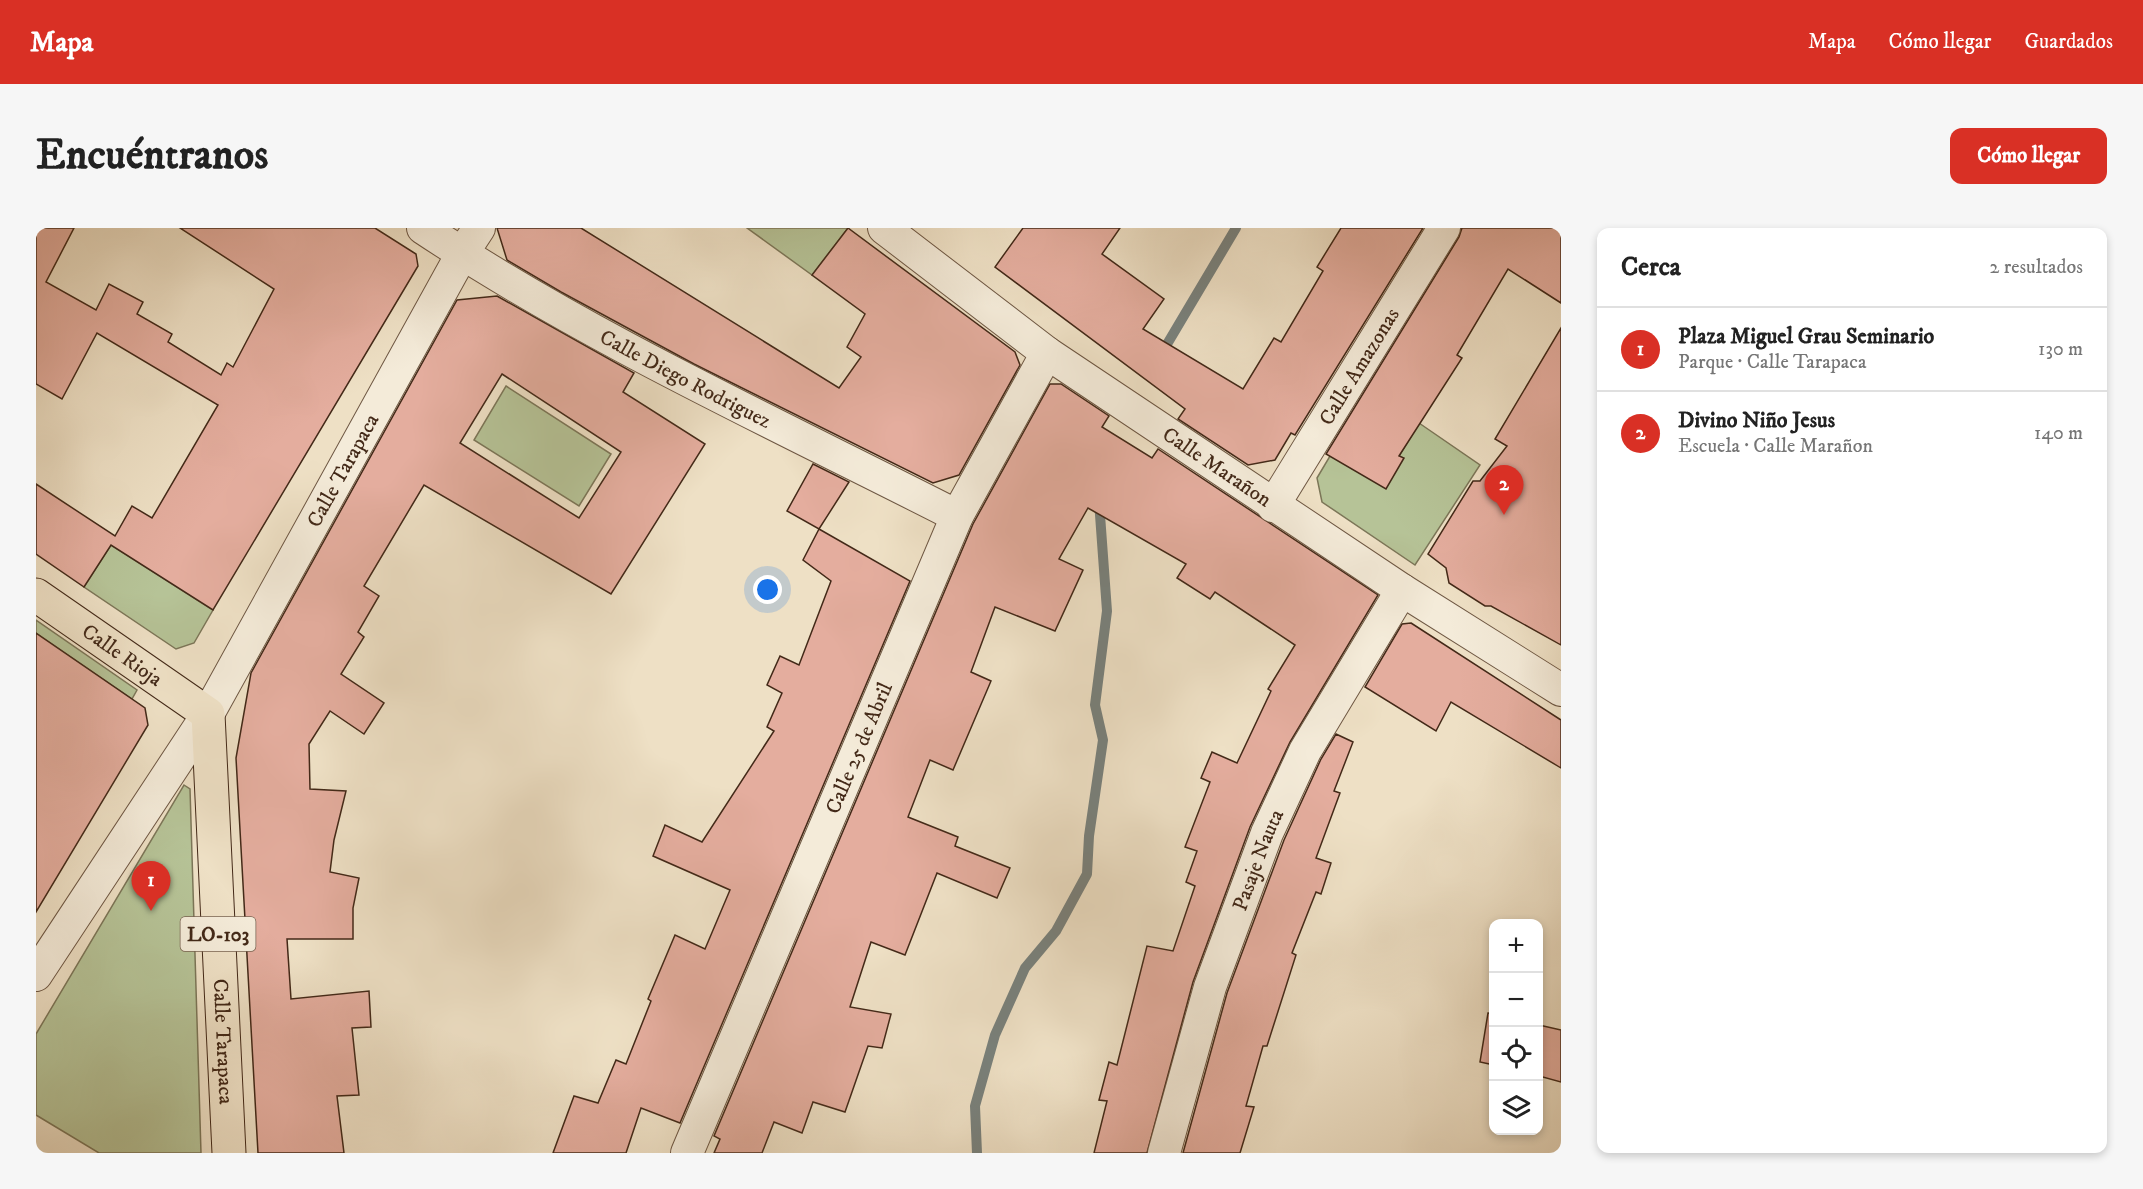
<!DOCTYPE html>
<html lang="es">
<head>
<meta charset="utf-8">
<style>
  :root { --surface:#fff; --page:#f6f6f6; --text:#222; --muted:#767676; --line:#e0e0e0; --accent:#d93025 }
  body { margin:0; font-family:"IM FELL DW Pica",serif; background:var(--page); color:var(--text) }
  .controls { position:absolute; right:18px; bottom:18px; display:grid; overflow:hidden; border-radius:12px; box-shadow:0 3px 9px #0003 }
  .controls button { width:54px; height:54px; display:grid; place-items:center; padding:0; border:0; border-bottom:2px solid var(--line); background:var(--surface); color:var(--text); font:30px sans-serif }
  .you { position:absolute; left:732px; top:362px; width:21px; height:21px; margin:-15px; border:4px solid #fff; border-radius:50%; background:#1a73e8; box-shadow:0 0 0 9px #1a73e833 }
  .badge { display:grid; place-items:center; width:39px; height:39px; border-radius:50%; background:var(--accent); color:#fff; font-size:20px; font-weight:700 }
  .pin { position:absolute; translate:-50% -50px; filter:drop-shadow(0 2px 3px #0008) }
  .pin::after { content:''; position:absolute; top:32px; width:21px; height:18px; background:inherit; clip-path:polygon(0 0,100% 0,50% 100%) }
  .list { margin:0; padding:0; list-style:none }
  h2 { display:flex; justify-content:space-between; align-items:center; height:78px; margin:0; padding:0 24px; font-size:26px }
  h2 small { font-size:20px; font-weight:400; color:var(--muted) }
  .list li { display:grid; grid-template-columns:39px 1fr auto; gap:18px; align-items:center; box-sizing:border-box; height:84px; padding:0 24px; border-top:2px solid var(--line) }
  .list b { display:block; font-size:22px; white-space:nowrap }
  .list p { margin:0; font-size:20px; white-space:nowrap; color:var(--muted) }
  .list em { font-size:20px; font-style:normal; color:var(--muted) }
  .icon { flex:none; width:33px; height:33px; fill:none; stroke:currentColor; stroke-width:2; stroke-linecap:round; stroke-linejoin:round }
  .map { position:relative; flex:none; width:1525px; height:925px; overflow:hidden; border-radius:12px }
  header { display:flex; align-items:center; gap:36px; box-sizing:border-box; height:84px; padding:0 30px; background:var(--accent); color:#fff }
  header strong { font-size:28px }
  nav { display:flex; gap:33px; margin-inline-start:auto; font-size:21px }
  .intro { display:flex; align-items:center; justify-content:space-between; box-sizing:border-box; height:144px; padding:0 36px }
  h1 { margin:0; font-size:42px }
  .button { padding:15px 27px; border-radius:12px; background:var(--accent); color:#fff; font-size:21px; font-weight:700 }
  main { display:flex; gap:36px; padding:0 36px }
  aside { flex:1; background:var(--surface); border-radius:12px; box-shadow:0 3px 9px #0003 }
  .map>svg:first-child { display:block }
  .green { fill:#b6c397; stroke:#7c7658; stroke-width:1.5 }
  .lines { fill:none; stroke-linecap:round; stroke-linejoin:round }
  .stream { stroke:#79817c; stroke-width:10 }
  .building { fill:#e4ad9e; stroke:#432918; stroke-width:1.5; fill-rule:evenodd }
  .minor-casing { stroke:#6e5743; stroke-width:34 }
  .primary-casing { stroke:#432918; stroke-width:35 }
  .minor { stroke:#f4ebd9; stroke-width:32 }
  .primary { stroke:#eee0c5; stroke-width:33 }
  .labels { text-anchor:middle; stroke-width:4.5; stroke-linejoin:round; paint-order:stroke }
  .shield { fill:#f4ebd9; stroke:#786352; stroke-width:1.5 }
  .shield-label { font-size:20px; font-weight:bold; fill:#432918 }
  .street-label { font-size:21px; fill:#432918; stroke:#f4ebd9 }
</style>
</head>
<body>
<header>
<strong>Mapa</strong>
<nav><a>Mapa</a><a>Cómo llegar</a><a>Guardados</a></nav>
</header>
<div class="intro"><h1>Encuéntranos</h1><a class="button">Cómo llegar</a></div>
<main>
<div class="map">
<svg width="1525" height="925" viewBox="0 0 1525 925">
  <rect width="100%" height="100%" fill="#eee0c5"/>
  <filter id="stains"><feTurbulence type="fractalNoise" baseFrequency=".00333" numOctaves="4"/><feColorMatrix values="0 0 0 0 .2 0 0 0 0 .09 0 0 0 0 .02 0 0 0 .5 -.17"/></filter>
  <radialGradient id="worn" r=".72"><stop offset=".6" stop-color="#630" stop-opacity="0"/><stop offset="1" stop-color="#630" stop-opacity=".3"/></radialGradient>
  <g class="green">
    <polygon points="711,0 812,0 776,47"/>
    <polygon points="470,158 575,226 543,278 438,212"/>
    <polygon points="1383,195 1444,237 1379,337 1286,274 1281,250 1294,228 1367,230 1363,228"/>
    <polygon points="75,317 177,382 158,415 140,421 48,359"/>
    <polygon points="0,392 101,462 96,471 0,405"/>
    <polygon points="148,557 154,561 165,925 63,925 0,887 0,806"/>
  </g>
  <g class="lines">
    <g class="stream">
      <polyline points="1124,128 1200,0"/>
      <polyline points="941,925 939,878 959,807 989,740 1020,703 1051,646 1053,608 1067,512 1059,477 1071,383 1063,273"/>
    </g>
  </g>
  <g class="building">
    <polygon points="0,0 38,0 10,54 60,82 73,56 107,74 101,86 136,106 132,114 185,147 191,135 197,139 238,61 144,0 339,0 380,26 382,38 177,382 75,317 48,359 0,326 0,256 79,308 96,278 116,290 182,177 61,105 26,171 0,156"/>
    <polygon points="461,0 545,0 803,160 825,129 811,119 829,86 776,47 812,0 979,124 984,137 923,247 897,255 658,136 525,64 471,32"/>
    <polygon points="987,0 1084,0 1066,26 1128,71 1107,101 1207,161 1238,110 1245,114 1287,43 1281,39 1305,0 1387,0 1259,207 1255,205 1239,232 1212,237 1142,191 1149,181 959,39"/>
    <polygon points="1426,0 1525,0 1525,75 1472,41 1421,127 1426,130 1363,228 1368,230 1350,261 1290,226 1423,9"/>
    <path d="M461,68l137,77 -11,19 82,52 -94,150 -187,-109 -60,101 15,10 -21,36 6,5 -23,37 43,29 -20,31 -34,-23 -21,33 1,45 36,2 -12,49 -4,32 29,6 -6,30v31h-66l4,60 78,-8 2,36 -19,1 7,67 -22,1 7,57h-86l-22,-395 15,-85 206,-373zM466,146l119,78 -42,66 -119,-75z"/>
    <polygon points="1525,100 1525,417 1455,378 1449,378 1413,355 1410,340 1392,326 1437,253 1444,253 1471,218 1459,211"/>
    <polygon points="1014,156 1025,156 1073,188 1066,199 1116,230 1122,221 1342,367 1254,514 1214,599 1157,754 1111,925 1058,925 1071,873 1063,872 1073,834 1081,837 1111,718 1137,723 1159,658 1150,654 1161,623 1149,619 1174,554 1165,550 1176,524 1201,535 1235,463 1232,461 1259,417 1179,364 1174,371 1141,350 1150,336 1052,280 1023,331 1047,342 1019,403 959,379 935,444 955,453 917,542 894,532 872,589 922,609 919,618 974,640 961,670 901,645 869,727 835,714 814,779 855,786 846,820 832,818 809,884 777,874 766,905 738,894 726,925 678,925 684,911 678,908 937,296"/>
    <polygon points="777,236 813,254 783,301 751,283"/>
    <polygon points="783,301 874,353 644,895 605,880 590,925 517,925 538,868 562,875 580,832 590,836 615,773 612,771 639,707 669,721 694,662 617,628 629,597 666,614 738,503 731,499 746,465 731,457 744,428 763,437 795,353 767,332"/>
    <polygon points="1375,395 1525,492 1525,540 1415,474 1400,503 1329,459 1366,396"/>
    <polygon points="0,405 109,480 112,497 0,684"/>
    <polygon points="1300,506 1317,514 1298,563 1304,565 1280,630 1295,635 1285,666 1280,664 1256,725 1260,727 1231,818 1227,818 1210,878 1218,879 1204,925 1147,925 1191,765 1248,612 1285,531"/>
    <polygon points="1452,785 1458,786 1458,837 1444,834"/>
    <polygon points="1503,797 1525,802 1525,854 1503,848"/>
  </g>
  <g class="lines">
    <defs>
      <g id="minor">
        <path id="s1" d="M387,0c169,112 354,196 534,288"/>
        <path id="s2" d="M848,0l163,125 355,237 159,100"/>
        <path id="s3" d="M1237,278l171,-278"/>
        <path id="s4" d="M0,747l172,-261 254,-460 17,-26"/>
        <path id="s5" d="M651,925l270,-637 90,-163"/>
        <path id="s6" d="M1128,925l46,-166 57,-154 38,-82 97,-161"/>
      </g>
      <g id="primary">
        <path id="s7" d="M0,367l172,119 21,439"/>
      </g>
    </defs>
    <use href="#minor" class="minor-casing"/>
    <use href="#primary" class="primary-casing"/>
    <use href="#minor" class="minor"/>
    <use href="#primary" class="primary"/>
  </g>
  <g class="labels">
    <rect class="shield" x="144.5" y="689" width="75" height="34" rx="4.5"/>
    <g class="shield-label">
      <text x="182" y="713">LO-103</text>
    </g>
    <g class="street-label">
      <text dy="7" stroke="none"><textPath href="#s3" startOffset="164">Calle Amazonas</textPath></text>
      <text dy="7" stroke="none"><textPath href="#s1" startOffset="303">Calle Diego Rodriguez</textPath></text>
      <text dy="7" stroke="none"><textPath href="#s2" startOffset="410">Calle Marañon</textPath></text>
      <text dy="7" stroke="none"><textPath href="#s4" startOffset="591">Calle Tarapaca</textPath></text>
      <text dy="7" stroke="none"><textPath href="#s7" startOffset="105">Calle Rioja</textPath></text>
      <text dy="7" stroke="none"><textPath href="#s5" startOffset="440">Calle 25 de Abril</textPath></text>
      <text dy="7" stroke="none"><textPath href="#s6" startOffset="308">Pasaje Nauta</textPath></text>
      <text dy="7" stroke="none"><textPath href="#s7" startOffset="537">Calle Tarapaca</textPath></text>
    </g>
  </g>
  <rect width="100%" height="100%" filter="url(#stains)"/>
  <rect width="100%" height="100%" fill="url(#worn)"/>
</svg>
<div class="controls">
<button>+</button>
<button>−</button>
<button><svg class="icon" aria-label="locate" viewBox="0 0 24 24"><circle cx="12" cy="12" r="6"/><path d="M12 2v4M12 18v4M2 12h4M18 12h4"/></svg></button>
<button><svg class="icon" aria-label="layers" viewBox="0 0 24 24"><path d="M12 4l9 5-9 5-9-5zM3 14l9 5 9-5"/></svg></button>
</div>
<div class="you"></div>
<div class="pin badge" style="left:115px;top:683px">1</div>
<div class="pin badge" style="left:1468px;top:287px">2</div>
</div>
<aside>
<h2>Cerca<small>2 resultados</small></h2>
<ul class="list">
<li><span class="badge">1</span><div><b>Plaza Miguel Grau Seminario</b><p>Parque · Calle Tarapaca</p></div><em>130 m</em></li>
<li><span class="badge">2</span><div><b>Divino Niño Jesus</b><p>Escuela · Calle Marañon</p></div><em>140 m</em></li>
</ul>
</aside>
</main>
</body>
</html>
